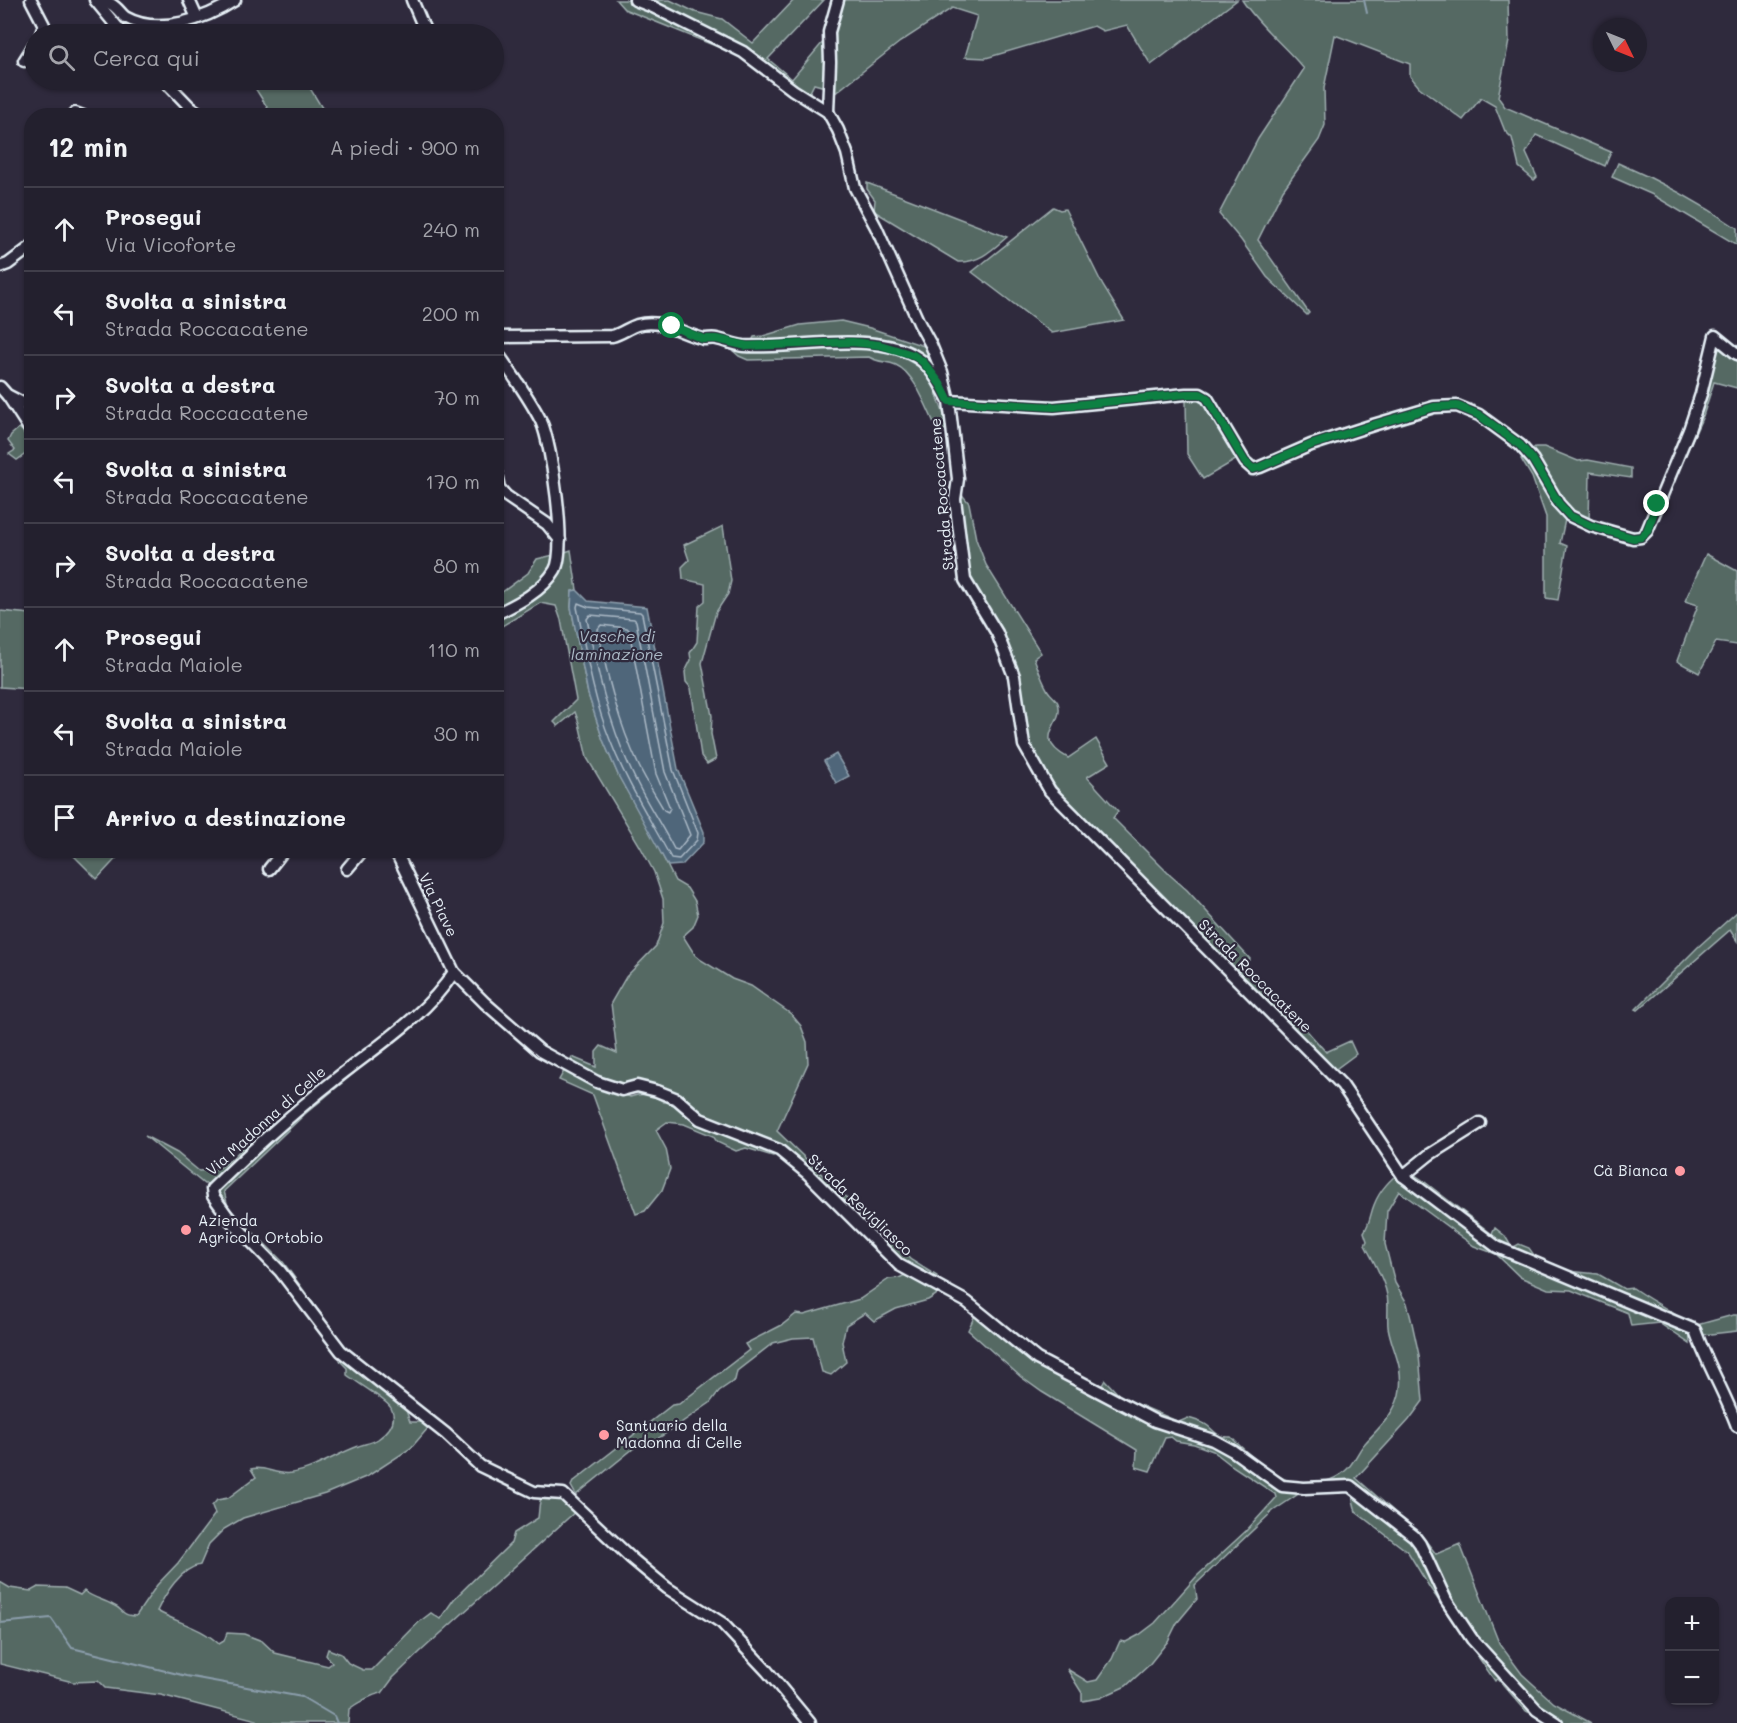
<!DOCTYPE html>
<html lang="it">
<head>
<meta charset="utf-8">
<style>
  :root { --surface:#23202e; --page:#2f2d3a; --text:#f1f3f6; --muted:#a3a3aa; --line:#403e4a }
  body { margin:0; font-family:Mali,sans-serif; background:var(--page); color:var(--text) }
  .controls { position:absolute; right:18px; bottom:18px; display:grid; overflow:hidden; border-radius:12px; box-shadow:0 2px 4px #0004 }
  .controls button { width:54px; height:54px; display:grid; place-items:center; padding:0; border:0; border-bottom:2px solid var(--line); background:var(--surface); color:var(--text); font:30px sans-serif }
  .compass { position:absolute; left:1593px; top:18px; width:54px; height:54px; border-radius:50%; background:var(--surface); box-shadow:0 2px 4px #0004; rotate:133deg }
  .stop { position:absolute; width:18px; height:18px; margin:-14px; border:4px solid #0b8043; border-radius:50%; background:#fff }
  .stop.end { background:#0b8043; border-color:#fff; box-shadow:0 2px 6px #0008 }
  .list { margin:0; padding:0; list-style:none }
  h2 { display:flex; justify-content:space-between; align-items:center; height:78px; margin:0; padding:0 24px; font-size:26px }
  h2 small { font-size:20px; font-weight:400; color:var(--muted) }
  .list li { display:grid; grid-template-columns:39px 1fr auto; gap:18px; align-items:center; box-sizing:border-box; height:84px; padding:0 24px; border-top:2px solid var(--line) }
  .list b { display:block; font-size:22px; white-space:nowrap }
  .list p { margin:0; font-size:20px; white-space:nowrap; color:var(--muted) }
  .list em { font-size:20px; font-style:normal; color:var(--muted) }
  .icon { flex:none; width:33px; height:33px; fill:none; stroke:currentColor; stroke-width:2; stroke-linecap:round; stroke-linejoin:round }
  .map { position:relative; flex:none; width:1737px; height:1723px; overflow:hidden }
  .search { position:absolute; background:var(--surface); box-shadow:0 2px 4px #0004; left:24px; top:24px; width:480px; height:66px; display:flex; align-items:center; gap:15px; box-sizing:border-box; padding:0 21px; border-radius:33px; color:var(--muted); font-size:22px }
  .panel { position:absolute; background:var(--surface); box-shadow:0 2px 4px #0004; left:24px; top:108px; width:480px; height:750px; border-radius:24px }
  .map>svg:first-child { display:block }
  .green { fill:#546964; stroke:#9eadae; stroke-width:1.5; fill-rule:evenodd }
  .water { fill:#4f667a; stroke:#8c9eac; stroke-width:1.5 }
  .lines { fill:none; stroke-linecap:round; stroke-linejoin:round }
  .shore { stroke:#abb9c6; stroke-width:1.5 }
  .stream { stroke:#8c9eac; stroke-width:2 }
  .minor-casing { stroke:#e8f1f8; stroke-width:15 }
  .minor { stroke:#2f2a3d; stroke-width:10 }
  .route { stroke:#0b8043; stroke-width:8 }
  .poi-dot { fill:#ff9aa2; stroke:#2f2a3d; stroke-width:2 }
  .labels { text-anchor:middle; stroke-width:4.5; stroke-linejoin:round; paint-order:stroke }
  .street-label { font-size:15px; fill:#e8f1f8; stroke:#2f2a3d }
  .poi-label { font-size:15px; fill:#e8f1f8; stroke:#2f2a3d; text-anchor:start }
  .water-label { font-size:16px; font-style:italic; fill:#abb9c6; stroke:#2f2a3d }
</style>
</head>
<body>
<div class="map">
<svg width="1737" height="1723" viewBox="0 0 1737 1723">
  <rect width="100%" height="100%" fill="#2f2a3d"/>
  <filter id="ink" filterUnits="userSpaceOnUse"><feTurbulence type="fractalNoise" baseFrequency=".0167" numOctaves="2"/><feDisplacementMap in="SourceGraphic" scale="12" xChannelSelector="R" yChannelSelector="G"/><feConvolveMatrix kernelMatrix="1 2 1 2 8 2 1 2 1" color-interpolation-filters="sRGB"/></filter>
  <g filter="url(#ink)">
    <g class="green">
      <polygon points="616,0 630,0 652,10 733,53 624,9"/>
      <polygon points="644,0 670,0 695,12 722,19 753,43 794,0 824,0 768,59 792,79 823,42 825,61 825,87 814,84 808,96"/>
      <polygon points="842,0 1237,0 1151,65 1127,25 1103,31 1094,26 986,58 965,57 977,16 952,8 900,42 834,94 832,34"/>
      <path d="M1242,0h266l1,41 -11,56 7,10 106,45 -6,14 -69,-31 -10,18 11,24 -3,3 -15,-13 -7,-29 -7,-7 -10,-25 -14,-8 -18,22 -44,-33 -9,-11v-12l-75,-29 -11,53 1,37 -6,15 -36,50 -25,50 51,73 -2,2 -40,-38 -26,-37 -22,-26 39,-75 46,-70c-20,-24 -45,-43 -62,-69z"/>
      <polygon points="250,80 305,80 322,108 336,113 369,115 272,115"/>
      <path d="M1618,163c42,18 81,39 119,65v17l-84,-50 -41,-18z"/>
      <path d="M867,183l140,54c-15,13 -28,26 -49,25l-84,-51 1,-11 -8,-11z"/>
      <polygon points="1053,207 1060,210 1065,209 1103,286 1124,320 1052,333 972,272"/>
      <polygon points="841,321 870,328 930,348 939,372 903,349 751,343 754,337 763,336 800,325"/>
      <polygon points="1716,341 1737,358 1737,388 1714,382 1703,416 1664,502"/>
      <path d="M838,347l38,1 22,7 22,12 12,14 17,48 -11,2c-10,-19 -22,-57 -42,-66 -10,-4 -17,-2 -27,-8l-121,3 -9,-4 -8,-7 16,1z"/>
      <polygon points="1201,399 1208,405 1239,458 1203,479 1187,454 1186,400"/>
      <polygon points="19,428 31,439 31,450 17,460 9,454 15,450 8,441 11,435"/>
      <polygon points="1535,447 1544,447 1578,461 1588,460 1631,468 1631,478 1590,472 1589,523 1566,515 1560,543 1567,546 1558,600 1546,598 1546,517 1532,477 1521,459"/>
      <path d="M959,491l10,12 7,36 10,26 55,88 -7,5c4,10 7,21 13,31 2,5 9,9 11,14 8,21 -29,33 10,55l28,-19 14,24 -23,14 31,34 -5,7 58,58 16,14 63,69 -8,8 51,48 33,37 24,-11 6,13 -23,17 -266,-269 -33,-45 -7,-18 -12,-71 -13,-38 -35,-50z"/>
      <polygon points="723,526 731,581 728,594 716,612 702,663 712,716 711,734 716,759 707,764 701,756 691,688 686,682 685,672 691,660 690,653 697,642 699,606 705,601 705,584 683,579 682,567 689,560 684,545"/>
      <path d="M571,550l6,40 -5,1 -1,16 17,87 15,46 16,37 27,46 29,58 12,7 8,13 3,14 -5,12 -10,9 12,19 6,5 31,19 19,7 40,28 10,12 6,16 1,21 -31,68 134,129 26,16 -1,4 -35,-16 -126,-118 -2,10 -27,-8 -10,3 -19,-9 -4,-6 -29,-12 -17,-2 -11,8 10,19 4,20 -8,21 -17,21 -9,3 -43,-119 -34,-15 13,-23 24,10v-15l5,-6 16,7 -6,-50 15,-26 30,-31 8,-23 -1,-24 -9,-27 -14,-26 -53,-88 -8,-35 -4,-11 -17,14 -4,-4 22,-22 -15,-80 -5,-14 -16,-3 -43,26v-12l45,-30 20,-34zM634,1082l18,2 21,11 -9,7c-13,-8 -20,-10 -34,-5l-20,-8z"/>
      <path d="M558,554c-2,5 -4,13 -7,18 -12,17 -36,28 -54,38v-14l31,-23 9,-14z"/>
      <polygon points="1706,554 1737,571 1737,645 1716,642 1699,673 1677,661 1698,605 1685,601"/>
      <polygon points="0,611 31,614 31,689 0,687"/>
      <polygon points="69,851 123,851 97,879"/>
      <polygon points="1737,912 1737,941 1730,930 1638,1010 1636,1009 1698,947"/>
      <polygon points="350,1069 354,1073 305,1114 224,1191 228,1207 283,1262 340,1340 221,1204 218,1191 220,1184"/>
      <path d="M270,1131l-55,52 -11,1 -59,-48 32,17 22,18c5,-1 11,0 15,-2 24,-6 30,-35 56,-38z"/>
      <path d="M1404,1168l17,11 71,55 3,-6 10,8 7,12 7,-4 10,4 10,14 19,8 40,4 26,15 9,-1c18,13 38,22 56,36l1,20 -31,-21 -28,3 -3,-13 -57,-23 -23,-1 -28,-12 -24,-23 -22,-8 -75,-55 -12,20 -2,33 10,39 12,20 5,20 7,32 4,46 -14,19 -53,58 66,58 14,18 24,-10 39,99 23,31 32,29 37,20h-42l-23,-12 -28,-32 -3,2 -65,-93 -22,-36 -52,-40 -3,-12 4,-5 -8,-6 -46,2 -30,20 -78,74 2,14 -20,24 -9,18 -20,25 -22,20 -26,12 -18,3v-8l-15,-24 21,13 9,-2 15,-21 8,-18 6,1 13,-7 16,-12 42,-47 49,-45 30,-33 -1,-4 -44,-29 -18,-14 -19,-7 -18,-3 -5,-4 -6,1 -15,33 -14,-4 1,-17 -95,-58 -21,-15 -53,-47 8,-17 121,81 8,-14 16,17 58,25 9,-4c6,2 15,4 20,8 8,7 11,12 23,11 14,15 47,43 67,47 15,2 36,-3 47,-13 9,-7 13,-21 21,-29 14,-15 32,-32 34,-53 3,-25 -8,-39 -12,-62 -1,-10 1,-21 -1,-32 -3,-17 -14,-34 -22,-50l2,-4 -3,-9c6,-9 6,-17 10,-27 6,-16 17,-26 30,-37z"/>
      <polygon points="907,1274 938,1289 936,1295 928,1300 896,1309 874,1321 865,1313 846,1325 842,1342 846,1362 831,1375 822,1372 813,1337 793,1338 773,1343 737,1371 735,1380 719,1391 710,1403 650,1444 639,1444 576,1495 571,1486 573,1482 672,1405 679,1404 749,1350 745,1344 782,1325 796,1314 804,1315 860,1299 889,1279 899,1278"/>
      <polygon points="1733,1315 1737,1315 1737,1331 1702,1335 1697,1325"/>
      <path d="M343,1356l56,45 7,9 4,12h12l6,6 -17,20 -43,28 -43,18 -82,24 -19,11 -15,15 -9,21c-19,3 -35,29 -43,46 21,12 44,16 62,33l5,-3 3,-8 17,1 18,7 13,12 53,13 4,-3 -6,-8 2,-6 13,5 7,9 15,7h9l47,-48 12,-9 9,6 14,-20 57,-56 3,-10 24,-15c3,-23 -2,-22 24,-22l15,14 -157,142 -27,26 -11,15c-9,1 -25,10 -33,16l-1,14h-90l-1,-3 -96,-25 -56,-7 -7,-7 -25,1 -73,-18v-82l10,6 21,3 7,-4 27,1 15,7 4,-4c11,8 19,8 29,14 12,5 6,10 23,11l21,-31 21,-22 37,-49 -3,-8 5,-6 11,-2 28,-21 -5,-8c13,-4 26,7 41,4 23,-4 43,-18 64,-26 7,-3 16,-4 22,-8 10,-7 20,-18 13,-31 -4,-8 -35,-26 -44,-33v-7l-7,-7z"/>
    </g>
    <g class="water">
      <polygon points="577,590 588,601 647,607 678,769 704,832 704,842 682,865 668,866 619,777 603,740 588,694 571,607 572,591"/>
      <polygon points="836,754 849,776 836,783 824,761"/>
    </g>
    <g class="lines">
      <g class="shore">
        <path d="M578,603l10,4 52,5 2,2 31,156 25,63 -1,7 -18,19 -8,-1c-21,-39 -45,-76 -61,-118 -17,-42 -24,-88 -33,-133z"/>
        <path d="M590,615l44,4 2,2 29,151 25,63 -12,15 -4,-1c-14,-27 -32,-53 -44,-81 -22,-48 -33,-98 -43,-149z"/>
        <path d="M601,625l26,3 2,2 27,144 14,34 -2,4 -4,-2c-8,-14 -18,-29 -25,-44 -21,-44 -32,-90 -41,-137z"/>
      </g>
      <g class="stream">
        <polyline points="1364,0 1367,13"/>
        <polyline points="0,1623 51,1618 72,1648 186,1676 302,1697 334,1716 337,1723"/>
      </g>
      <defs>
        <g id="minor">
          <polyline points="31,0 44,25 41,34"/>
          <polyline points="95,0 123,34"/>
          <path d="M103,0c4,2 9,4 12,7 4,3 6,7 10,10 33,19 81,2 110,-17"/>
          <polyline points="189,0 197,18"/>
          <polyline points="412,0 426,33"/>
          <path d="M635,0l18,7 90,45 50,38 35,22 10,18 9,23 8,35 21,39 43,96 12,22 11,27 7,29 9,78 -3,20 10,81 32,53 17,43 10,69 26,46 292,294 61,91 94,71 198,83c12,34 30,63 42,96"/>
          <polyline points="24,61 34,45"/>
          <polyline points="164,80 190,107 203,116"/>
          <polyline points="828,112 830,62 829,32 838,0"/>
          <polyline points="75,113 83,116"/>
          <polyline points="0,267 8,264 32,246"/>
          <path d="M496,337l116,-1c9,-2 16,-8 25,-11 26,-7 44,9 67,14 4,0 9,-1 13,0 9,2 18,6 27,7 47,4 149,-20 183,20 9,10 16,23 22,35l105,6 132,-13h14l7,4 38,64 8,7 7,-2 51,-22 62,-20 61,-18 23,-1 22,9 41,30 13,15 26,44 11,12 21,10 42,12 8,-1 6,-6 42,-101 12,-36 14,-58 22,18"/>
          <path d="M496,351c16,23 33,46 45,70 11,24 26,128 14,149 -12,21 -38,34 -59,44"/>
          <polyline points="0,387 7,395 32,408"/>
          <polyline points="8,396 32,433"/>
          <polyline points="496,473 499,488 506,496 547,524 560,540"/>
          <polyline points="395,850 454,972 485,1003 540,1051 597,1082 622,1090 637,1086 657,1091 677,1099 700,1119 779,1150 808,1174 899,1265 967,1302 1037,1359 1155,1421 1213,1440 1233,1451 1282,1486 1304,1488 1350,1486 1414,1536 1420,1544 1446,1600 1472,1639 1537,1710 1557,1723"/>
          <polyline points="269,869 284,850"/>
          <polyline points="347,869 363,850"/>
          <path d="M454,972c-29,45 -80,76 -122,110 -42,33 -81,69 -120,107l1,7 18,25 49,50 61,80 105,83 34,32 54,26 29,2 68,64 36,30 55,35 45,48 43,52"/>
          <polyline points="1403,1176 1429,1155 1480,1123"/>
        </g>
      </defs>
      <use href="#minor" class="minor-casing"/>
      <use href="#minor" class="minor"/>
    </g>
  </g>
  <g class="lines" filter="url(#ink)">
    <polyline class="route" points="672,326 703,339 717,339 747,346 852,342 880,345 913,355 923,362 941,385 949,401 1054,407 1186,394 1200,394 1207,398 1245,462 1253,469 1260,467 1311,445 1373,425 1434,407 1457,406 1479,415 1520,445 1533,460 1559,504 1570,516 1591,526 1633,538 1641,537 1647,531 1657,504"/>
  </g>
  <g class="poi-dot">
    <circle cx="1680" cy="1171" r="6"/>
    <circle cx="186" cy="1230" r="6"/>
    <circle cx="604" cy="1435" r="6"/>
  </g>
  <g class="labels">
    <g class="street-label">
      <text transform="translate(942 494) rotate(-95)" y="5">Strada Roccacatene</text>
      <text transform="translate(438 905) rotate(64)" y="5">Via Piave</text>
      <text transform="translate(1255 976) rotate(45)" y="5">Strada Roccacatene</text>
      <text transform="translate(266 1121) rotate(-42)" y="5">Via Madonna di Celle</text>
      <text transform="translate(860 1205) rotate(44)" y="5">Strada Revigliasco</text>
    </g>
    <g class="poi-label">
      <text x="1668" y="1176" text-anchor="end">Cà Bianca</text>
      <text x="198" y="1226">Azienda<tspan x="198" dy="17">Agricola Ortobio</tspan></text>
      <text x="616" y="1431">Santuario della<tspan x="616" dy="17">Madonna di Celle</tspan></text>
    </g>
    <g class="water-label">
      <text x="617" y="642">Vasche di<tspan x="617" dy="18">laminazione</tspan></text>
    </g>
  </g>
</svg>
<div class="controls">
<button>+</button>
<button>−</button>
</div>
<svg class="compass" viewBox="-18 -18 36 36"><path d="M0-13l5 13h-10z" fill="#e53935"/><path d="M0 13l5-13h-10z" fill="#a3a3aa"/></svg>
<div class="stop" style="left:672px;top:326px"></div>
<div class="stop end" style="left:1657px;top:504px"></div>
<div class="search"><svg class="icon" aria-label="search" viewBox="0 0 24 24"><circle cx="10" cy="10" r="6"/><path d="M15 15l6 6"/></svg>Cerca qui</div>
<section class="panel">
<h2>12 min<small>A piedi · 900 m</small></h2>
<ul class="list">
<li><svg class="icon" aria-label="ahead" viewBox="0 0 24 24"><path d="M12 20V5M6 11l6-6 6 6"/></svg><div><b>Prosegui</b><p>Via Vicoforte</p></div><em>240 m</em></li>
<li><svg class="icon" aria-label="left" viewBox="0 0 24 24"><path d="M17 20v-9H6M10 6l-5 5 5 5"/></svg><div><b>Svolta a sinistra</b><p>Strada Roccacatene</p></div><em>200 m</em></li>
<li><svg class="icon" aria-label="right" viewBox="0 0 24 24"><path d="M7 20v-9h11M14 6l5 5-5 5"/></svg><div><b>Svolta a destra</b><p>Strada Roccacatene</p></div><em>70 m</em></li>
<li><svg class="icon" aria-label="left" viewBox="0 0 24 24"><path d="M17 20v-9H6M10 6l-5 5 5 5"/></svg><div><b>Svolta a sinistra</b><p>Strada Roccacatene</p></div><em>170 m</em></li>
<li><svg class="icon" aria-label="right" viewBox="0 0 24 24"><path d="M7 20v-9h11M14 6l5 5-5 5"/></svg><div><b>Svolta a destra</b><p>Strada Roccacatene</p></div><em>80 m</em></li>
<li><svg class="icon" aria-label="ahead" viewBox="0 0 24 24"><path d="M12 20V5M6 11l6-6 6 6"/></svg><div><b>Prosegui</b><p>Strada Maiole</p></div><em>110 m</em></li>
<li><svg class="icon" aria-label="left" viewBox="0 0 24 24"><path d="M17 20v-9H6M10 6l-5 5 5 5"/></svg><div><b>Svolta a sinistra</b><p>Strada Maiole</p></div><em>30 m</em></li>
<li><svg class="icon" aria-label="arrive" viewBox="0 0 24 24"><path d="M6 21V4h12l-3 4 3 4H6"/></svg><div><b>Arrivo a destinazione</b></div></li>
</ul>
</section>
</div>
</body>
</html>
